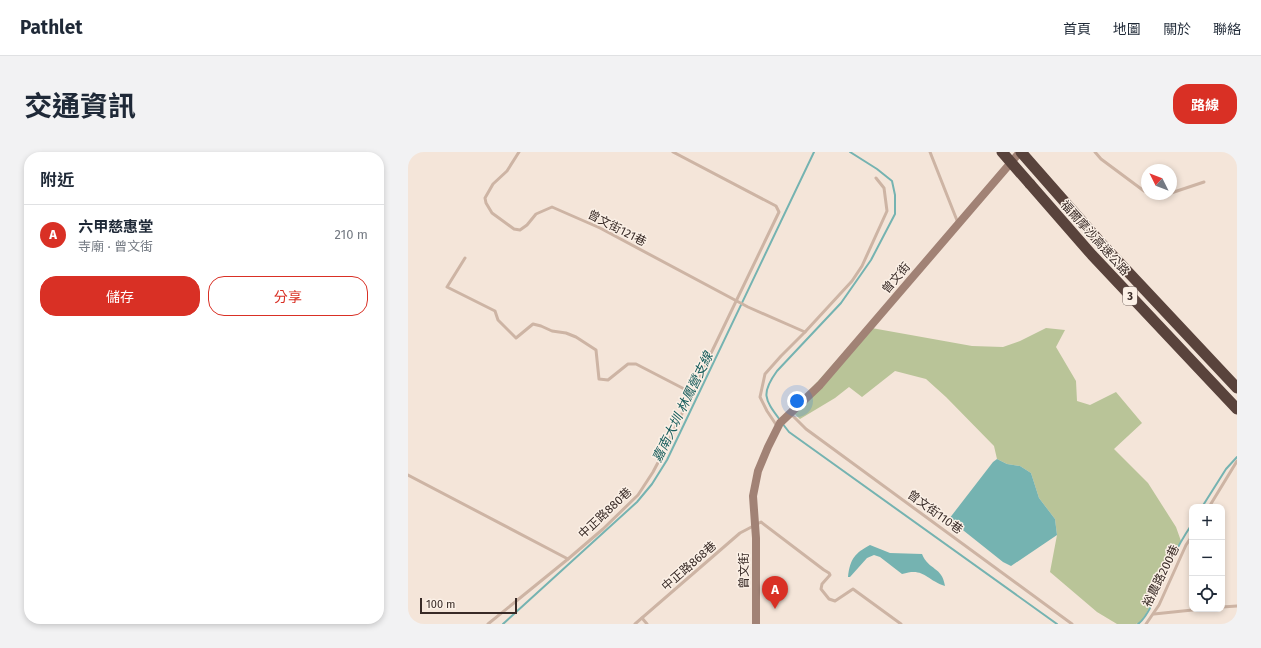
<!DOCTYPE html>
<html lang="zh-TW">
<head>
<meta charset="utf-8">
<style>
  :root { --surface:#fff; --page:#f2f2f3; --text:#1f2937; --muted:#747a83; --line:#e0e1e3; --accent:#d93025 }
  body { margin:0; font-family:"Fira Sans","Noto Sans TC",sans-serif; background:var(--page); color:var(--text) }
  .controls { position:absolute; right:12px; bottom:12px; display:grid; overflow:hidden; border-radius:8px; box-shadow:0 2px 6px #0003 }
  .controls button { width:36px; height:36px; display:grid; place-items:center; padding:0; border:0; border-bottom:1px solid var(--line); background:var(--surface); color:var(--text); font:20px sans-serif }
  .compass { position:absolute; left:733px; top:12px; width:36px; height:36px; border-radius:50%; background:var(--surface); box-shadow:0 2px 6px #0003; rotate:312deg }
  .scale { position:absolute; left:12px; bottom:10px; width:97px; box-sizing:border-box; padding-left:4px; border:2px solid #382a26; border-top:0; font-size:11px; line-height:14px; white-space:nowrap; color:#382a26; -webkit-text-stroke:3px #fbf0e6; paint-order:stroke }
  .you { position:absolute; left:389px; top:249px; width:14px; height:14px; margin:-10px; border:3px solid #fff; border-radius:50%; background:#1a73e8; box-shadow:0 0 0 6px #1a73e833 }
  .badge { display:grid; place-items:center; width:26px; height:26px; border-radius:50%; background:var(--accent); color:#fff; font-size:13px; font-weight:700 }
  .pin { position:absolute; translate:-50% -33px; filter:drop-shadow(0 1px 2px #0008) }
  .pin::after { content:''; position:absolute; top:21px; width:14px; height:12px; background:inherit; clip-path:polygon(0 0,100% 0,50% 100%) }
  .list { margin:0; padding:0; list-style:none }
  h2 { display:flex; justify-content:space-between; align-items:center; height:52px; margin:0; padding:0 16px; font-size:17px }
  h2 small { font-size:13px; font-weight:400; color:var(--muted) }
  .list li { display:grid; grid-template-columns:26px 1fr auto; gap:12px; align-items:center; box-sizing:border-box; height:60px; padding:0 16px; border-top:1px solid var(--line) }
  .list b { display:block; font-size:15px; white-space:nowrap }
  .list p { margin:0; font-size:13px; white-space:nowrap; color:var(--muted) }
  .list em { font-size:13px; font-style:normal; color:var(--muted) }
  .actions { display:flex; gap:8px; padding:12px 16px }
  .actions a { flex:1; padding:9px 0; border:1px solid var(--accent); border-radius:16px; text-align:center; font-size:14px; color:var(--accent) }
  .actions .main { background:var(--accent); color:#fff }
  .icon { flex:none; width:22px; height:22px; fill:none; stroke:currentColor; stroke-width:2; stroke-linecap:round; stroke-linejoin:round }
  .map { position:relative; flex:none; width:829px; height:472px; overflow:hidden; border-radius:16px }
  header { display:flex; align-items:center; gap:24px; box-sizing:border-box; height:56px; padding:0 20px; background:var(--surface); border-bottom:1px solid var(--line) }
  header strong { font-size:19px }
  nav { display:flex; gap:22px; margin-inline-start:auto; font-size:14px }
  .intro { display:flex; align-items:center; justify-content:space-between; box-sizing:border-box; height:96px; padding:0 24px }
  h1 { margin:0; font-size:28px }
  .button { padding:10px 18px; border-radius:16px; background:var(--accent); color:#fff; font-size:14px; font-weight:700 }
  main { display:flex; gap:24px; padding:0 24px }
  aside { flex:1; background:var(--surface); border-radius:16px; box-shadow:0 2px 6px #0003 }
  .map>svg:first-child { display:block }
  .green { fill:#b9c498 }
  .water { fill:#75b3b1 }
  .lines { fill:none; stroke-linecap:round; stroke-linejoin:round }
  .stream { stroke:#75b3b1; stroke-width:2 }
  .service { stroke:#cdb4a4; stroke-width:3 }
  .secondary { stroke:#a18275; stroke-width:8 }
  .motorway { stroke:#59433c; stroke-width:11 }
  .motorway-bridge { stroke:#59433c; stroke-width:11 }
  .labels { text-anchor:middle; stroke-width:3; stroke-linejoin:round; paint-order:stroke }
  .shield { fill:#fbf0e6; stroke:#726560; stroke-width:1 }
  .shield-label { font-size:11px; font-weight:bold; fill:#382a26 }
  .street-label { font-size:12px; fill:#382a26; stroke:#fbf0e6 }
  .water-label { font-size:13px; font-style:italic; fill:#185d5c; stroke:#fbf0e6 }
</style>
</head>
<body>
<header>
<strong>Pathlet</strong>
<nav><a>首頁</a><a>地圖</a><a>關於</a><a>聯絡</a></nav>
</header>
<div class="intro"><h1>交通資訊</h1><a class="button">路線</a></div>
<main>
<aside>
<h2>附近<small></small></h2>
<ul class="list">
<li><span class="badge">A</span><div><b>六甲慈惠堂</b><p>寺廟 · 曾文街</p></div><em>210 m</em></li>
</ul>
<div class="actions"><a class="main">儲存</a><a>分享</a></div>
</aside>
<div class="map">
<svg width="829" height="472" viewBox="0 0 829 472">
  <rect width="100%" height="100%" fill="#f4e5d9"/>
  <polygon class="green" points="458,175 564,194 595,195 612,189 638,176 657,178 648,195 668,229 669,249 682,253 708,240 734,271 706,297 740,331 768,375 773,389 740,458 733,470 728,472 709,472 689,460 642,420 649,383 647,367 631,346 623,321 612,314 599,312 589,307 586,294 538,245 518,227 487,219 454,245 441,235 427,246 392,267 382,258 410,229"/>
  <g class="water">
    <polygon points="589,307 599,312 612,314 623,321 631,346 647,367 649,383 603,414 595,410 541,367 585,310"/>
    <path d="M462,393l20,8 32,1c7,17 20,12 23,32 -20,-7 -21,-19 -43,-12l-22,-17 -6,-2 -7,3 -17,19h-2c2,-18 7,-24 22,-32z"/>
  </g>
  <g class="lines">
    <g class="stream">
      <path d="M372,268c-16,-21 -19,-27 -3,-49l64,-68 30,-43 24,-46v-19l-3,-14 -15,-12 -27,-17"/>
      <polyline points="374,271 381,280 649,472"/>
      <polyline points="794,355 818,317 829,305"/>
      <polyline points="95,472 229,350 244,332 259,308 406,0"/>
      <path d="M730,472c13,-9 25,-47 33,-63 6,-13 13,-25 21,-37"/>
    </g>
    <g class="service">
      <polyline points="111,0 99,19 85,32 77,46 78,51 84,61 106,77 112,78 119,73 128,62 144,55 192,76 340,155 397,180"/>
      <polyline points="522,0 550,71"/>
      <polyline points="687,0 693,7 736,39 739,40"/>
      <polyline points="763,41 796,30"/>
      <polyline points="755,42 760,42"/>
      <polyline points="57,106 39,135 87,159 90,168 108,186 125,172 133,174 144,179 158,181 168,185 188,198 191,227 200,228 220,212 228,212 284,241"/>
      <polyline points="383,262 398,277 664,472"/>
      <polyline points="369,274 359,259 352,245 357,222 373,204 397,180 444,129 454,114 479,59 476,36 468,26"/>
      <polyline points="0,323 160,407"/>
      <polyline points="801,355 829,309"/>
      <polyline points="814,455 829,454"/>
      <polyline points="746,462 794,457"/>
      <polyline points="234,466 239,472"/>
      <polyline points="80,472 160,407 195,377 230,343 245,320 254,303 371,60 368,54 265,0"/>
      <polyline points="227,472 332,381 353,370 416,418 421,421 422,423 414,432 413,437 421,447 427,449 445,437 493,472"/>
      <polyline points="738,472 751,453 778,393 784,384"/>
      <polyline points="828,472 829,470"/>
    </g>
    <polyline class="secondary" points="348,472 348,386 345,344 350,319 360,295 372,271 412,233 612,0"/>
    <g class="motorway">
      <polyline points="613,0 692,90 829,236"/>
      <polyline points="622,32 684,103 829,257"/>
    </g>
    <polyline class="motorway-bridge" points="594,0 622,32"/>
  </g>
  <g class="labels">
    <rect class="shield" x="715" y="135" width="14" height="18" rx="3"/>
    <g class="shield-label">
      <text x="722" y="148">3</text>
    </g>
    <g class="street-label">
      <text transform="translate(209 76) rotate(27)" y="4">曾文街121巷</text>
      <text transform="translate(687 86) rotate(48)" y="4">福爾摩沙高速公路</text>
      <text transform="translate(488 126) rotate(-50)" y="4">曾文街</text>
      <text transform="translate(527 360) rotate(36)" y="4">曾文街110巷</text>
      <text transform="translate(197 361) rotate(-43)" y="4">中正路880巷</text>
      <text transform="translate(281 414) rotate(-41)" y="4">中正路868巷</text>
      <text transform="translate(336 419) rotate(-90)" y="4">曾文街</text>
      <text transform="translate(753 424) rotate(-64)" y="4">裕農路200巷</text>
    </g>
    <g class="water-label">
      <text transform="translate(274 255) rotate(-64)" y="5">嘉南大圳 林鳳營支線</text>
    </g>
  </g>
</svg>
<div class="controls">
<button>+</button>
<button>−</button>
<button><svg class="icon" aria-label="locate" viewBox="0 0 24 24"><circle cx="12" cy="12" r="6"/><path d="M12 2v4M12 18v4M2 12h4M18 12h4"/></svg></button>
</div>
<svg class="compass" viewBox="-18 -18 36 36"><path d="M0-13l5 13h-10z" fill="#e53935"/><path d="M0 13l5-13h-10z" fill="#747a83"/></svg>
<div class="scale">100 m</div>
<div class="you"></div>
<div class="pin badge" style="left:367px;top:457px">A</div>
</div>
</main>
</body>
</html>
